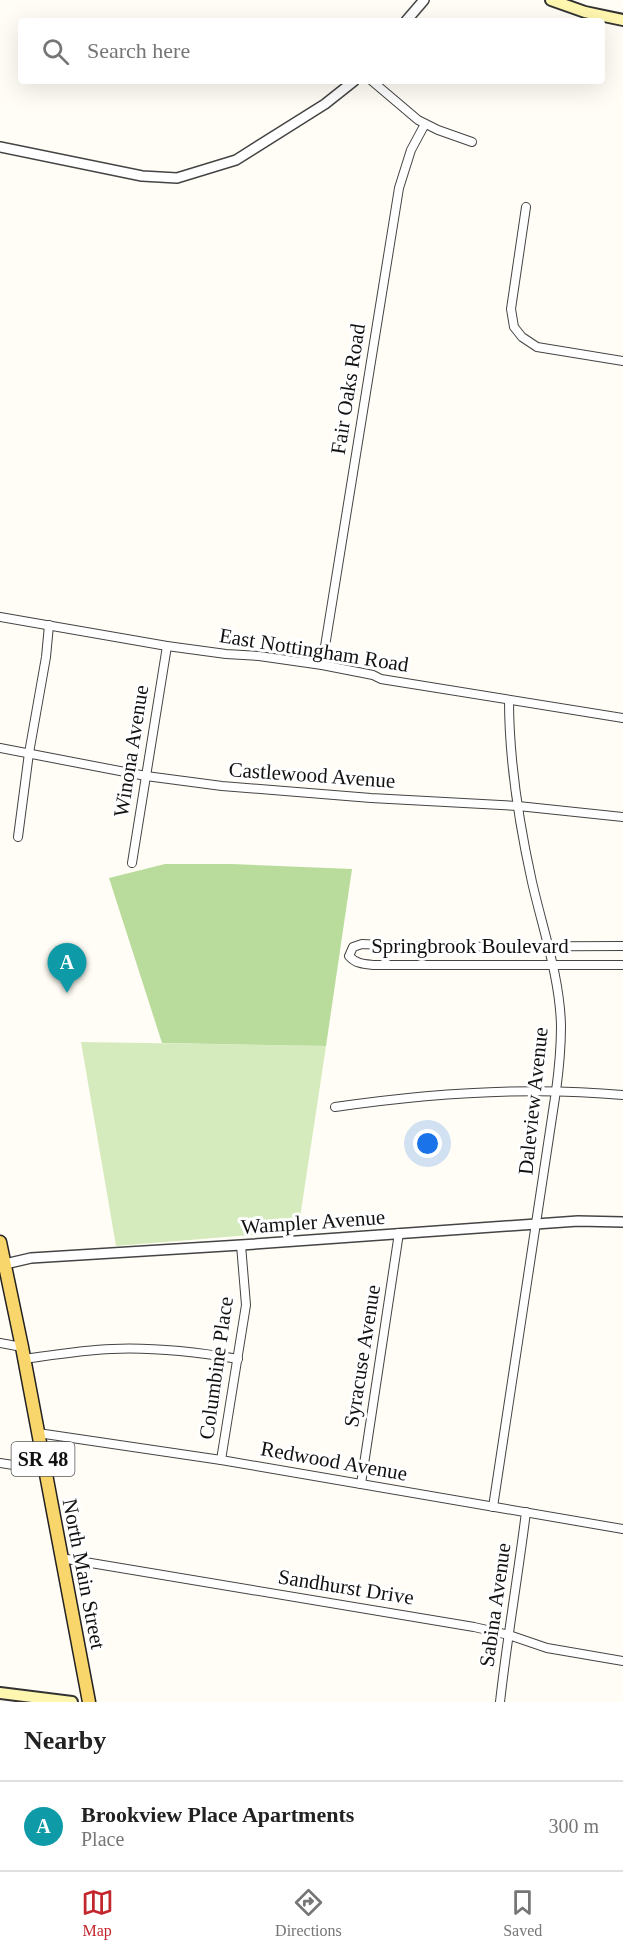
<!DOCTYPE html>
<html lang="en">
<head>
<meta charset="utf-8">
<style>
  :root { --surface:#fff; --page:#f6f6f6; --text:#222; --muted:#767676; --line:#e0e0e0; --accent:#c4262e }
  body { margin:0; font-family:Georgia,serif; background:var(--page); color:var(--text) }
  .you { position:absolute; left:428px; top:1144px; width:21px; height:21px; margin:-15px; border:4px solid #fff; border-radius:50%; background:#1a73e8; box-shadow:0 0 0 9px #1a73e833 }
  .badge { display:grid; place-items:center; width:39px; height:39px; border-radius:50%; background:var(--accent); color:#fff; font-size:20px; font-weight:700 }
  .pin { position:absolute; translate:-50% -50px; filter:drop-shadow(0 2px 3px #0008) }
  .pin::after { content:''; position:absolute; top:32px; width:21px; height:18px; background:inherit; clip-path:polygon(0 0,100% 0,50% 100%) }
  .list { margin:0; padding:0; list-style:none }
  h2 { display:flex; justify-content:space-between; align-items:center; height:78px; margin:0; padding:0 24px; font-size:26px }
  h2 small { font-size:20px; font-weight:400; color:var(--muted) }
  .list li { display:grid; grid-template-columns:39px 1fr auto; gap:18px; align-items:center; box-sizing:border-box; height:90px; padding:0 24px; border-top:2px solid var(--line) }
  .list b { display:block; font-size:22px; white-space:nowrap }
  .list p { margin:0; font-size:20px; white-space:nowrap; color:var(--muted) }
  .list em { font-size:20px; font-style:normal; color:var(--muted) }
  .icon { flex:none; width:33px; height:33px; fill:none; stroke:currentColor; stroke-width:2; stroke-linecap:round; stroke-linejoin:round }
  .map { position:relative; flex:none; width:623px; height:1702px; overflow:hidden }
  .search { position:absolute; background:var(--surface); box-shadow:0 6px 24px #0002; left:18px; right:18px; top:18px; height:66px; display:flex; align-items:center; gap:15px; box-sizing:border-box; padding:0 21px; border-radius:6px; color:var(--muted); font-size:22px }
  .sheet { height:168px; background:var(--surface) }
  nav { display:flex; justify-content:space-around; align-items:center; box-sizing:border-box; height:84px; border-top:2px solid var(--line); background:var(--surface); font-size:16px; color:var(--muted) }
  nav a { display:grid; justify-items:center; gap:3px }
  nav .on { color:var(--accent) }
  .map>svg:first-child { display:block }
  .green { fill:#d5ebbd }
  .forest { fill:#b9dc9c }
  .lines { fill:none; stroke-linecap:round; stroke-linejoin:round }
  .minor-casing { stroke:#444; stroke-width:10 }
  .tertiary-casing { stroke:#444; stroke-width:12 }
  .secondary-casing { stroke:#333; stroke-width:14 }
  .primary-casing { stroke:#222; stroke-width:15 }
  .minor { stroke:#fff; stroke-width:8 }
  .tertiary { stroke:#fff; stroke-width:9 }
  .secondary { stroke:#fff6b0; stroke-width:10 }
  .primary { stroke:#f9d66b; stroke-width:12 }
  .labels { text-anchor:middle; stroke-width:6; stroke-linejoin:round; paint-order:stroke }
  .shield { fill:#fff; stroke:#585858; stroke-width:1.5 }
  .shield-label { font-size:20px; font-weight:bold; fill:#111 }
  .street-label { font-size:21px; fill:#111; stroke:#fff }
</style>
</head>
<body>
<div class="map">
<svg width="623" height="1702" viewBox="0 0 623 1702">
  <rect width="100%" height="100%" fill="#fffdf5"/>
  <polygon class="green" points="81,1042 326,1046 298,1231 116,1246"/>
  <polygon class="forest" points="165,864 232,864 352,869 326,1046 162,1043 109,878"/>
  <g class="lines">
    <defs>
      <g id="minor">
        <polyline points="372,81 418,120 438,130 472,142"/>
        <polyline points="526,207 511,309 514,327 522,337 537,347 623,361"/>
        <polyline points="0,617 167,646 226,654 259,656 322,665 373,675 381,679 623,718"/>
        <polyline points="322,665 399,188 411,150 425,124"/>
        <polyline points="0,748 146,776 222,786 371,798 518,806 623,817"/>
        <polyline points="18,837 29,753 46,657 49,625"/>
        <polyline points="132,863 167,646"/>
        <path d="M623,946l-202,1 -59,-3 -9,3 -4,9c7,8 15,8 25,9h249"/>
        <path d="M335,1107c96,-14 191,-21 288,-12"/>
        <polyline points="0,1343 22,1347"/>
        <path d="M24,1359c29,-4 59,-9 88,-10 43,-2 84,3 126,10"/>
        <polyline points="38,1433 221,1460 623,1529"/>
        <polyline points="221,1460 246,1305 241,1245"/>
        <polyline points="0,1463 45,1470"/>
        <polyline points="361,1484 399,1233"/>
        <path d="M493,1507l63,-416c3,-22 5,-43 5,-65 -1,-48 -18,-96 -29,-144 -13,-59 -23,-122 -23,-182"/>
        <polyline points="61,1558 474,1627 509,1635 547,1648 623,1661"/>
        <path d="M500,1702c7,-63 18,-126 26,-190"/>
      </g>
      <g id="tertiary">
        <polyline points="406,21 424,0"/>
        <polyline points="0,147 142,176 177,178 236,160 325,104 354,81"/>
        <polyline points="5,1264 31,1258 241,1245 578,1221 623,1222"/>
      </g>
      <g id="secondary">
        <polyline points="551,0 585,12 623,20"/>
        <polyline points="0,1693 72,1702"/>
      </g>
      <polyline id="primary" points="0,1242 22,1347 89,1702"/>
    </defs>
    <use href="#minor" class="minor-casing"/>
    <use href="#tertiary" class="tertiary-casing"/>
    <use href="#secondary" class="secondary-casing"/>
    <use href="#primary" class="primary-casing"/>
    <use href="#minor" class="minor"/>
    <use href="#tertiary" class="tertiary"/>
    <use href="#secondary" class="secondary"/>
    <use href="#primary" class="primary"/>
  </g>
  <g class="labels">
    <rect class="shield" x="11.5" y="1442" width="63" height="34" rx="4.5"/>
    <g class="shield-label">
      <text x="43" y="1466">SR 48</text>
    </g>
    <g class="street-label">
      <text transform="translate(348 389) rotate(-81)" y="7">Fair Oaks Road</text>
      <text transform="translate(314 650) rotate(9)" y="7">East Nottingham Road</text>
      <text transform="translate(131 751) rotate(-81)" y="7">Winona Avenue</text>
      <text transform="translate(312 775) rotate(4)" y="7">Castlewood Avenue</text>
      <text x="470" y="953">Springbrook Boulevard</text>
      <text transform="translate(533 1101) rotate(-84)" y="7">Daleview Avenue</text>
      <text transform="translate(313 1222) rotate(-4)" y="7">Wampler Avenue</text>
      <text transform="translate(362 1356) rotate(-81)" y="7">Syracuse Avenue</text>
      <text transform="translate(216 1368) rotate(-82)" y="7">Columbine Place</text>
      <text transform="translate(334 1461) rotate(10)" y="7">Redwood Avenue</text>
      <text transform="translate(84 1574) rotate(79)" y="7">North Main Street</text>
      <text transform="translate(346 1587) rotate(9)" y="7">Sandhurst Drive</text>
      <text transform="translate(495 1605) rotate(-82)" y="7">Sabina Avenue</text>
    </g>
  </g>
</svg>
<div class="you"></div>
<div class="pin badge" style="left:67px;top:993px;background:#0f9aa8">A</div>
<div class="search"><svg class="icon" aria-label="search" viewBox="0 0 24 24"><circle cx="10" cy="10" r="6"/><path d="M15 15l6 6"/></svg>Search here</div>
</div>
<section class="sheet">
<h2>Nearby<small></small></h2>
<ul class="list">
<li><span class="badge" style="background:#0f9aa8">A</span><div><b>Brookview Place Apartments</b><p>Place</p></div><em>300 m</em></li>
</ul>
</section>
<nav>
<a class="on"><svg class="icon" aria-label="map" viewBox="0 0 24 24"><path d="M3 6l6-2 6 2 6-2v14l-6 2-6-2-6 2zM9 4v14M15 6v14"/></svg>Map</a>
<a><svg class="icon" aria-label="directions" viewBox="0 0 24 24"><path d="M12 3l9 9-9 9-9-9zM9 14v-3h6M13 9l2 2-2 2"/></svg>Directions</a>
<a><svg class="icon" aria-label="saved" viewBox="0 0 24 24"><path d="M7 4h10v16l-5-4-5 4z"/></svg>Saved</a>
</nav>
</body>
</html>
